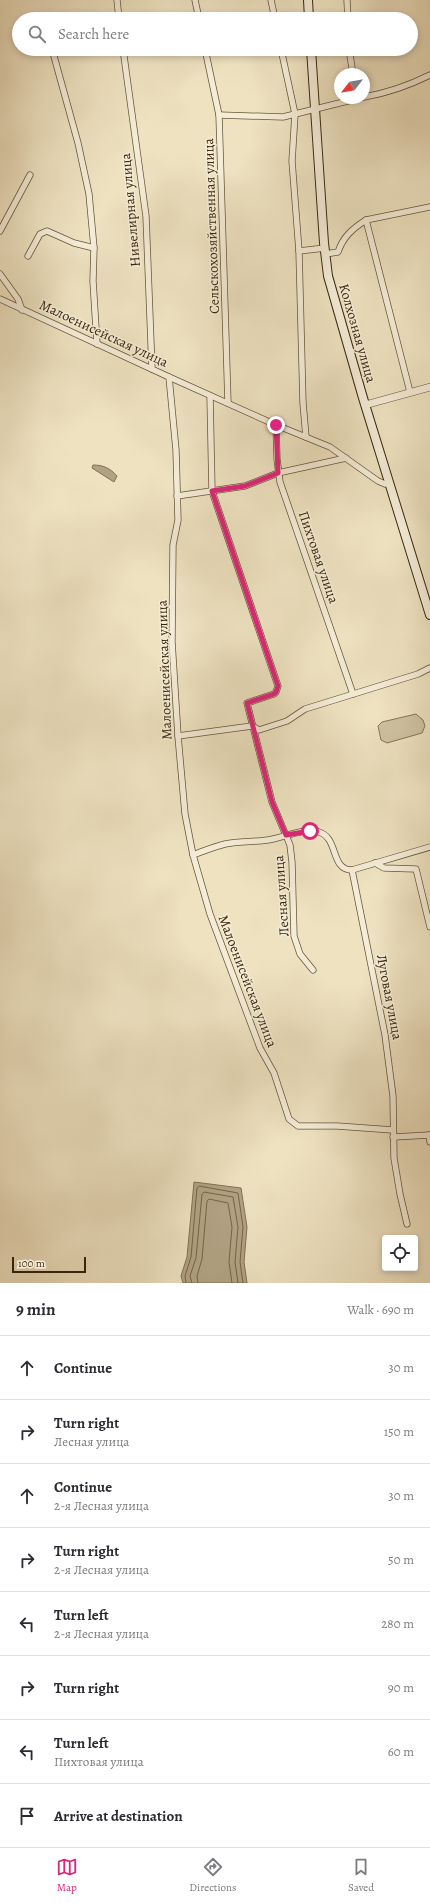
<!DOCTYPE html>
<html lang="en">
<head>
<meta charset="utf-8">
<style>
  :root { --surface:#fff; --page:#f2f2f3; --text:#2b2b33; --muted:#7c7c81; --line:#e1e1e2; --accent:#db2777 }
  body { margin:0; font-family:Alegreya,serif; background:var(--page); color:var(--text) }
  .controls { position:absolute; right:12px; bottom:12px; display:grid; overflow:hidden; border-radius:4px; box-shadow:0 2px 6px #0003 }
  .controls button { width:36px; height:36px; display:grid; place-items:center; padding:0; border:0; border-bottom:1px solid var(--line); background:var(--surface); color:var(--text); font:20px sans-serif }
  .compass { position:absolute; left:334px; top:68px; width:36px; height:36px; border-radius:50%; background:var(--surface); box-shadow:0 2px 6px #0003; rotate:239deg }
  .scale { position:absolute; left:12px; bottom:10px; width:74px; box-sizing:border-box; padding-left:4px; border:2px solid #3a270a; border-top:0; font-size:11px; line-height:14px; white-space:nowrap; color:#3a270a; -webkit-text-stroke:3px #f4ecd7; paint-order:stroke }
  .stop { position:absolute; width:12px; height:12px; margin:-9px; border:3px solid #db2777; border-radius:50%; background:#fff }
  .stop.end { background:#db2777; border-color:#fff; box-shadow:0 1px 4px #0008 }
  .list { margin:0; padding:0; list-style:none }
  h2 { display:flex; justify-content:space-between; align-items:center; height:52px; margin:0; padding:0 16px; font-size:17px }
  h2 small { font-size:13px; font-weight:400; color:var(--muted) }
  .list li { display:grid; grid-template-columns:26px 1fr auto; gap:12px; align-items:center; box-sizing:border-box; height:64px; padding:0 16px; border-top:1px solid var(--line) }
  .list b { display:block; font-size:15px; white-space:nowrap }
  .list p { margin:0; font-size:13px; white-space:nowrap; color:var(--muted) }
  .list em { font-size:13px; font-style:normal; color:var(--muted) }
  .icon { flex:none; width:22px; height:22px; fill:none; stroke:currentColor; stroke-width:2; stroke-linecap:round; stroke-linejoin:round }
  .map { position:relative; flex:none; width:430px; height:1283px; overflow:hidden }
  .search { position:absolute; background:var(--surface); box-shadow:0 2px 6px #0003; left:12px; right:12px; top:12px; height:44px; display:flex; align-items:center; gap:10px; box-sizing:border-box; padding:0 14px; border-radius:22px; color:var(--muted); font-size:15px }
  .sheet { height:564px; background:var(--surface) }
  nav { display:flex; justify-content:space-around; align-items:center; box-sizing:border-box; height:56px; border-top:1px solid var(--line); background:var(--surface); font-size:11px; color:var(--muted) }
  nav a { display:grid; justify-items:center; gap:2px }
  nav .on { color:var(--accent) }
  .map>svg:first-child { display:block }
  .green { fill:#cfc2a2; stroke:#847456 }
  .water { fill:#b1a283; stroke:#817153 }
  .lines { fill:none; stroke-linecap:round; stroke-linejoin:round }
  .shore { stroke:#766446; stroke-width:1 }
  .minor-casing { stroke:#675638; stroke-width:7 }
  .tertiary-casing { stroke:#675638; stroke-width:8 }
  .secondary-casing { stroke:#3a270a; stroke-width:10 }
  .minor { stroke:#f4ecd7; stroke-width:5.5 }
  .tertiary { stroke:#f4ecd7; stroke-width:7 }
  .secondary { stroke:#f4ecd7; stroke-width:8 }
  .route { stroke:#db2777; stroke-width:5 }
  .labels { text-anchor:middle; stroke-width:3; stroke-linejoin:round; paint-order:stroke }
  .street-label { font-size:14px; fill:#3a270a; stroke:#f4ecd7 }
</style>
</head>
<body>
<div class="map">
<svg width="430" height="1283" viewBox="0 0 430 1283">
  <rect width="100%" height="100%" fill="#eee2c1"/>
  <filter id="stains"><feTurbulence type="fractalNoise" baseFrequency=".005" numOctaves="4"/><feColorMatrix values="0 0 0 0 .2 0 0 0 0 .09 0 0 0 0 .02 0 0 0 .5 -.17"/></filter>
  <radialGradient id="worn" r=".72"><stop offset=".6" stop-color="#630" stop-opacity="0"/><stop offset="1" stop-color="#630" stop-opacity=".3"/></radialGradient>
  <polygon class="green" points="416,714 423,720 425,726 422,733 387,743 381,740 378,726 382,722"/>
  <g class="water">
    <path d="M93,465c10,0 17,3 24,11l-3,6 -22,-14z"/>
    <polygon points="194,1182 241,1188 247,1227 244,1262 247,1283 183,1283 181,1276 187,1257"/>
  </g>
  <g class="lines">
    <g class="shore">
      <polyline points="186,1283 185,1276 191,1257 197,1188 199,1186 238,1193 243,1227 240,1262 243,1283"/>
      <polyline points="192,1283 190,1276 196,1258 202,1194 204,1192 233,1197 238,1227 235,1262 238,1283"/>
      <polyline points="198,1283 197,1276 202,1259 207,1201 209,1199 228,1203 232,1227 229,1262 232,1283"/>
    </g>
    <defs>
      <g id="minor">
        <polyline points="117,0 119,19"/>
        <polyline points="195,0 199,19"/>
        <polyline points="271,0 275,19"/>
        <polyline points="347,0 348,19"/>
        <polyline points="52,49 78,143 89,194 94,248 93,281 97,344"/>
        <polyline points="123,49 146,216 152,369"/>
        <polyline points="205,49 219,115 228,403"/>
        <polyline points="281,49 295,114 292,161 299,251 303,403 306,437"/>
        <polyline points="349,49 353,74"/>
        <path d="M364,97c24,-4 44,-11 66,-22"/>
        <polyline points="219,115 283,117 360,98"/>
        <polyline points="0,231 30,175"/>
        <polyline points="299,251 325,248"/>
        <path d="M325,254l13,-2c5,-15 14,-23 28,-32"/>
        <polyline points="28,256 40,234 47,231 74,243 94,248"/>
        <polyline points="0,274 18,299 22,310"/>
        <polyline points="0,299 169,377 176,450 178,520 173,545 172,642 178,736 185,814 193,855 210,914 260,1048 274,1073 289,1119 298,1126 337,1126 393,1130"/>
        <polyline points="169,377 276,425 330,447 378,481 385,484 390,483"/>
        <polyline points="410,392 366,220 430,207"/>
        <polyline points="210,396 212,491 278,686 276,692 274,694 247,703 272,802 290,845 292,862 294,936 300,954 313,970"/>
        <polyline points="276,425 277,459 280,482 353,694"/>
        <polyline points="177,496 245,486 278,473 346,458"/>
        <polyline points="178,736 252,726 259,730 287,721 305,709 418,674 430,668"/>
        <path d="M193,855c10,-4 21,-8 32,-11 14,-3 29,-2 43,-4 14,-2 37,-13 51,-8 20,6 11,38 33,38l78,-23"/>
        <polyline points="375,863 384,868 416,869 430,927"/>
        <polyline points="352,870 385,1035 393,1096 394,1158 400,1194 407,1224"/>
        <polyline points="429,1135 430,1142"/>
        <polyline points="393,1137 430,1135"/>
      </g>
      <polyline id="tertiary" points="365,405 430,387"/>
      <g id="secondary">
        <polyline points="308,0 309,19"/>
        <polyline points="311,49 324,243 328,276 363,398 430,615"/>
      </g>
    </defs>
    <use href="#minor" class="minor-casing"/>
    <use href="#tertiary" class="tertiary-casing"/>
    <use href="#secondary" class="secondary-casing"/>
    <use href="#minor" class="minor"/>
    <use href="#tertiary" class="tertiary"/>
    <use href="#secondary" class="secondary"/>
  </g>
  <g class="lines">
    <polyline class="route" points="276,425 278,473 245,486 212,491 278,686 276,692 274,694 247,703 272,802 286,835 310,831"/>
  </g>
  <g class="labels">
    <g class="street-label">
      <text transform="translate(130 210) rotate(-95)" y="5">Нивелирная улица</text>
      <text transform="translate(211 226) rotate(-92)" y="5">Сельскохозяйственная улица</text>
      <text transform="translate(104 333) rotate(25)" y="5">Малоенисейская улица</text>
      <text transform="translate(358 333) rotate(74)" y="5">Колхозная улица</text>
      <text transform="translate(319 557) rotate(71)" y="5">Пихтовая улица</text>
      <text transform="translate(164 670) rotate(-92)" y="5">Малоенисейская улица</text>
      <text transform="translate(281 896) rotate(-94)" y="5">Лесная улица</text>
      <text transform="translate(248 981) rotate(69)" y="5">Малоенисейская улица</text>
      <text transform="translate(390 997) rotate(79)" y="5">Луговая улица</text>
    </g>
  </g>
  <rect width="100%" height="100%" filter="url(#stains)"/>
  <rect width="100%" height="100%" fill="url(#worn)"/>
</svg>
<div class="controls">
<button><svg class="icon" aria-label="locate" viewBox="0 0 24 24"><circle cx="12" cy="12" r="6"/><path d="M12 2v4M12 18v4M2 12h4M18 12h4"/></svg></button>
</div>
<svg class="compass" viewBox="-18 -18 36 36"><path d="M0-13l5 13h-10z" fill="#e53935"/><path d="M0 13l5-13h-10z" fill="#7c7c81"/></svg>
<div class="scale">100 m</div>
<div class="stop" style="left:310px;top:831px"></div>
<div class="stop end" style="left:276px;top:425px"></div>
<div class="search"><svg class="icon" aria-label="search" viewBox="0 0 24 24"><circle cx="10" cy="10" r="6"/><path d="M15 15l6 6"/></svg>Search here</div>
</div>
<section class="sheet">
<h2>9 min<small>Walk · 690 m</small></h2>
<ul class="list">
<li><svg class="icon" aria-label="ahead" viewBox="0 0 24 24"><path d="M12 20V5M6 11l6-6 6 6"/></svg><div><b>Continue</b></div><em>30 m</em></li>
<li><svg class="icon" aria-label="right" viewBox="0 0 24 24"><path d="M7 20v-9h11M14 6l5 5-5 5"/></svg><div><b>Turn right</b><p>Лесная улица</p></div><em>150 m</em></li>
<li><svg class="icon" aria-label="ahead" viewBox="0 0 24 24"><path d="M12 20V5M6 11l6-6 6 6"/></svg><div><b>Continue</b><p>2-я Лесная улица</p></div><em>30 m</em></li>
<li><svg class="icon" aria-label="right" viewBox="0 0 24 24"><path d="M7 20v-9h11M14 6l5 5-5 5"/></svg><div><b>Turn right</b><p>2-я Лесная улица</p></div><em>50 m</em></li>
<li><svg class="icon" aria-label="left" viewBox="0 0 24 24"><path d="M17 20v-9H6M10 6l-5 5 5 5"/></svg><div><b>Turn left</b><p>2-я Лесная улица</p></div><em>280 m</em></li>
<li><svg class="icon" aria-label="right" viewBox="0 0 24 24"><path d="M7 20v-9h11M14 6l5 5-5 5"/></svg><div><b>Turn right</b></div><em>90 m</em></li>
<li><svg class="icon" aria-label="left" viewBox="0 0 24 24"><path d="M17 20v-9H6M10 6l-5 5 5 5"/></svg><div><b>Turn left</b><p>Пихтовая улица</p></div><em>60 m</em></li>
<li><svg class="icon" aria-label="arrive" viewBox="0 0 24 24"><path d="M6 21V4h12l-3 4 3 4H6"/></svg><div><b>Arrive at destination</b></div></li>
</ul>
</section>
<nav>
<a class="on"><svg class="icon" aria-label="map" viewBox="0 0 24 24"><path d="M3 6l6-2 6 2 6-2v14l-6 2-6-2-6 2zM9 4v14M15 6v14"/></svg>Map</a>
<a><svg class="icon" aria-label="directions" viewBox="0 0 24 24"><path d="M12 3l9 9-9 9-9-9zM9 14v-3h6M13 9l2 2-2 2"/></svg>Directions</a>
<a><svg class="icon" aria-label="saved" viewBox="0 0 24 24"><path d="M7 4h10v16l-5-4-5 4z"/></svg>Saved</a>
</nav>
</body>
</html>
